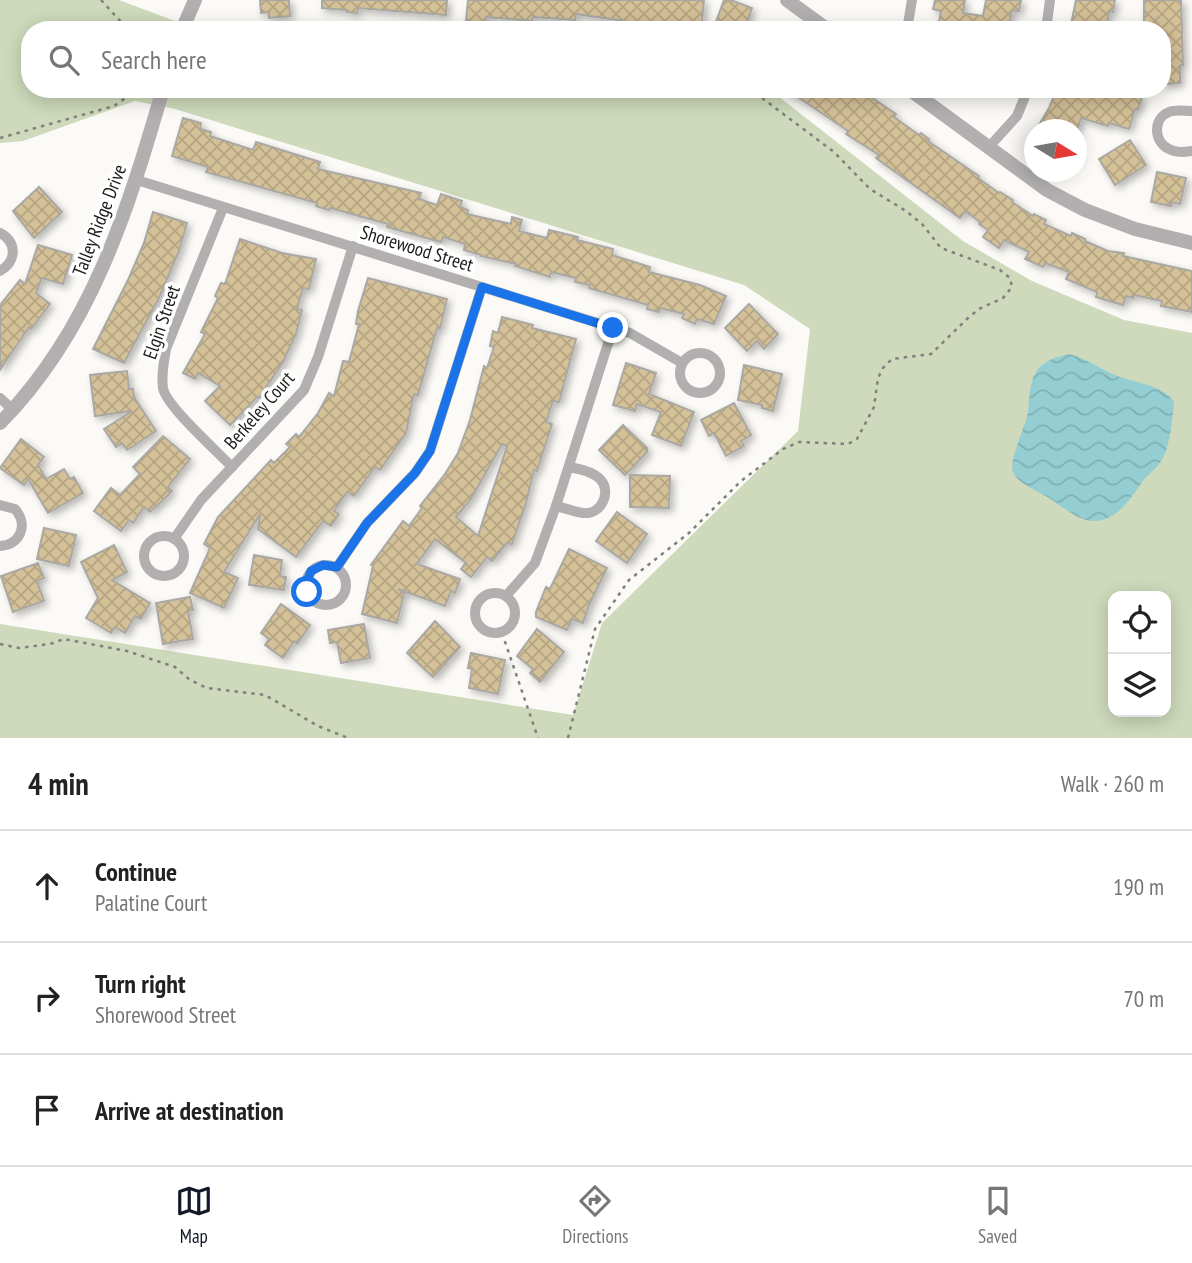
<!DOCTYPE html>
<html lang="en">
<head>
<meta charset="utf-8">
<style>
  :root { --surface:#fff; --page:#f6f6f6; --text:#222; --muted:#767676; --line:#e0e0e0; --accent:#111827 }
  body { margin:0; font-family:"PT Sans Narrow",sans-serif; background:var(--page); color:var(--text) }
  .controls { position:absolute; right:21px; bottom:21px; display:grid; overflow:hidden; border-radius:14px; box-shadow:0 4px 18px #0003 }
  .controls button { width:63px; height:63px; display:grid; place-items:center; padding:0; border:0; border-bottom:2px solid var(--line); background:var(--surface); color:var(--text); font:35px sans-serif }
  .compass { position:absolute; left:1024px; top:119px; width:63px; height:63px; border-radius:50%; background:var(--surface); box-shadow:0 4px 18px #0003; rotate:101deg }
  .stop { position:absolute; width:21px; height:21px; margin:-16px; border:5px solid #1a73e8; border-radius:50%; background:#fff }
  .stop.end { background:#1a73e8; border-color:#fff; box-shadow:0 2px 7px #0008 }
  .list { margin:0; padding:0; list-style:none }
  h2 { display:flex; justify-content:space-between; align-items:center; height:91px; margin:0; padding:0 28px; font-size:30px }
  h2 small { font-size:23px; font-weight:400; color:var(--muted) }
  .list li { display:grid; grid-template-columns:46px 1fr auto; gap:21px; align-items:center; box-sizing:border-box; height:112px; padding:0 28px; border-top:2px solid var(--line) }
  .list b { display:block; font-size:26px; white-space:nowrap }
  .list p { margin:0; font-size:23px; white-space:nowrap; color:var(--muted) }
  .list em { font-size:23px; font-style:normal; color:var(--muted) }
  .icon { flex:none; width:38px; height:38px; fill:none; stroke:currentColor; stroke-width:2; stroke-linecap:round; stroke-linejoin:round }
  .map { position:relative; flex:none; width:1192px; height:738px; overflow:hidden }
  .search { position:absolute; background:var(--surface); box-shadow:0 4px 18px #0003; left:21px; right:21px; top:21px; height:77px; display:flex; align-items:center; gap:18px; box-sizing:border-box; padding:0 24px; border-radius:28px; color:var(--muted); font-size:26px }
  .sheet { height:427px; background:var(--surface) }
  nav { display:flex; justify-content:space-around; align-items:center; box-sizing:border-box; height:98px; border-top:2px solid var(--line); background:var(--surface); font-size:19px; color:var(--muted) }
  nav a { display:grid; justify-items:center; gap:4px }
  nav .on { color:var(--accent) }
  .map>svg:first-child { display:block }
  .grass { fill:#cedabb; fill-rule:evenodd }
  .water { fill:url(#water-waves) }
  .building { fill:url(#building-cross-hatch); stroke:#a9a8a4; stroke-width:2; fill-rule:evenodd; filter:url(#shadow) }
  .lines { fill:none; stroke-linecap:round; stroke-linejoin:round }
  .path { stroke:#81807d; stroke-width:2.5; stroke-dasharray:3.5 5; stroke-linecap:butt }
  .minor { stroke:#b1afaf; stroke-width:10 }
  .tertiary { stroke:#b1afaf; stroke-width:14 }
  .route { stroke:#1a73e8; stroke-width:9 }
  .labels { text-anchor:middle; stroke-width:7; stroke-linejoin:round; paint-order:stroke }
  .street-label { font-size:19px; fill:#1b1b19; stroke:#fff }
</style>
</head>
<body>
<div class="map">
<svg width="1192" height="738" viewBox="0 0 1192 738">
  <defs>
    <pattern id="water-waves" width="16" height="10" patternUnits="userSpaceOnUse" patternTransform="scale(1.75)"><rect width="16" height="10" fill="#95ced2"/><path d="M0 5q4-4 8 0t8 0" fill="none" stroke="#80b0b4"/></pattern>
    <pattern id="building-cross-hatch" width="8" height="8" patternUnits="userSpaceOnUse" patternTransform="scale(1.75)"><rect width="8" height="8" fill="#d5c198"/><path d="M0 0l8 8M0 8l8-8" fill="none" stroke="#b6a582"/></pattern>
    <filter id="shadow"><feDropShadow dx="3.5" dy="3.5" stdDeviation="3.5" flood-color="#0004"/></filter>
  </defs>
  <rect width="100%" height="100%" fill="#fbfaf6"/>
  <path class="grass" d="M0,0h119l80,30h-169v59h739l194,152 69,40 92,39 68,13v405h-1192v-114l573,91 29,-92 196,-192 12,-102 -66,-44 -569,-176 -40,-8 -112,40 -23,2zM1113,596h53v116h-53z"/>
  <path class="water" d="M1069,354c19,5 29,14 46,21 20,8 45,9 59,26 -1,15 -4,44 -11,57 -5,10 -15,16 -21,24 -11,16 -25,39 -48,39 -15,0 -30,-13 -42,-21 -11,-8 -34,-15 -39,-28 -5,-12 13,-45 15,-61 3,-35 4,-49 41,-57z"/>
  <g class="building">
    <polygon points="260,0 289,0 290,16 269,18 269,12 261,13"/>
    <polygon points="322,0 447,0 446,15 358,8 357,13 347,12 347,10 322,8"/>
    <polygon points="468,0 704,0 701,30 651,27 650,30 631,30 631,22 576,14 575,20 533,17 532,21 486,17 485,23 466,21"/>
    <polygon points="724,0 731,0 752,8 744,30 713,30"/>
    <polygon points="935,0 965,0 963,13 983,16 986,0 1021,0 1019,11 1012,10 1008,30 955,30 938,27 941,11 933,9"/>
    <polygon points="1076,0 1115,0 1113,12 1109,11 1106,30 1070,29"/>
    <polygon points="1144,0 1181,0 1183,65 1180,65 1180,83 1164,84 1162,30 1144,30"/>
    <polygon points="786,89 859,89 896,114 894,117 919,135 921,133 929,139 928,141 979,176 978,178 999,193 1000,192 1013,200 1012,202 1033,216 1034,214 1046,220 1044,224 1071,236 1072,233 1085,239 1085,241 1108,251 1124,253 1123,256 1192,271 1192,312 1161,306 1162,301 1134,295 1133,298 1126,296 1123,305 1096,297 1097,292 1066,279 1069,272 1045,263 1043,267 1025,259 1029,252 1004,240 999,248 983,237 988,230 979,224 980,222 965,211 960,218 876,158 879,155 846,134 848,131"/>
    <polygon points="1057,89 1115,89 1142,97 1138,110 1135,109 1129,129 1109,123 1108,126 1081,118 1077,130 1036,130 1049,108"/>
    <polygon points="183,118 201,123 200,129 211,132 210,136 253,150 256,142 320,162 318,169 421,193 419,199 437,205 441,194 462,201 460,207 468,210 467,214 511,224 512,217 522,220 519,231 547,238 549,230 578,237 577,240 613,249 612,255 650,267 649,272 700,285 726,296 714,324 697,319 695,324 682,318 684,314 660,308 659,312 647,309 648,305 589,288 590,285 575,282 576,278 551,272 550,277 515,266 516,264 481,256 481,255 464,250 465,244 443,237 441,242 387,227 388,224 330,208 329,210 316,206 317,203 206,172 208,167 172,156"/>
    <polygon points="1130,140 1146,165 1115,185 1099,159"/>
    <polygon points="1157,172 1186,178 1180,204 1171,202 1171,206 1151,202"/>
    <polygon points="39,187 62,212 34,238 13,211"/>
    <polygon points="153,212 187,223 179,251 159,298 124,363 93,349 128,280 144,243"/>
    <polygon points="240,239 282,253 316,259 309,289 303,288 297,309 302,310 296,334 283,362 259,398 257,397 230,425 205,401 220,386 198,373 195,379 183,373 205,334 201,332 218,298 215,296 221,283 225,284"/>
    <polygon points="38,245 72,255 63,284 42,278 36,293 50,304 31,329 29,327 0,370 0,305 20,280 25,284"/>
    <polygon points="368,278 447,299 440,329 437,328 418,395 414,394 406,433 380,470 375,467 354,496 347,492 334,511 339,514 331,526 323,521 296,557 258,529 260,514 224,572 238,578 224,608 190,593 210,548 204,544 218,517 271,460 274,463 290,447 286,444 296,434 299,437 318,413 329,393 334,396 343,361 349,362 359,324 356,324 358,311"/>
    <polygon points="749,304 778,334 764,349 757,341 747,351 725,328"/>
    <path d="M502,317l31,8 -1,3 44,11 -17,63 -6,-1 -7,21 6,2 -15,47 -3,-1 -8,33 -14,41 -5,-1 -15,18 -5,-4 -16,20 -10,-8 5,-6 -31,-24 -18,25 43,15 -5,14 -4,-2 -6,15 -47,-17 6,4 -7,30 -35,-9 11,-48 -2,-1 32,-44 6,5 13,-18 -2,-2 25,-32 13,-21 12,-33 14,-54 3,2 7,-21 -4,-1 3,-15 5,2zM502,444l5,2 -29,90 -22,-19 15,-18z"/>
    <polygon points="626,363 656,373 649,394 694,412 681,446 652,435 661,412 637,404 635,411 613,405"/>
    <polygon points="744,365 782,374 773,411 762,408 762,405 738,400"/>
    <polygon points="127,371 129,389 133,389 134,397 156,431 127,450 122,443 116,447 104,429 132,411 95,416 90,375"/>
    <polygon points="734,403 751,435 741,441 744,446 726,456 714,433 709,436 701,420"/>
    <polygon points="623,425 647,448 647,452 625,475 599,450"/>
    <polygon points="163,436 190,459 168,487 172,491 162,501 150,512 144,507 133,523 129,520 121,531 94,511 111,488 120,495 140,474 133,467"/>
    <polygon points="21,439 44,457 38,465 46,479 64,469 70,479 74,477 83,493 48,513 28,479 24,485 0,468"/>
    <polygon points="630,475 670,476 669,508 630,507"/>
    <polygon points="617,512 647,534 627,563 596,541"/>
    <polygon points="44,528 76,535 69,566 37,559"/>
    <polygon points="114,545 127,572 112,580 150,603 141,619 135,616 125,633 115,627 111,633 86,618 98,598 81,562"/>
    <polygon points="569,549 607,568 589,605 583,623 572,619 567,630 536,617 536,612 546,587 550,589"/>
    <polygon points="254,555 282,560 280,576 286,577 284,590 249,585"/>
    <polygon points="38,563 44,578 37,581 44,601 13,612 1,576"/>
    <polygon points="190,597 193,610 188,611 193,639 163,644 156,603"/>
    <polygon points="281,604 310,625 297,644 294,641 283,658 265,645 269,639 261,633"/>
    <polygon points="435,621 460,647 433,677 407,653"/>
    <polygon points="364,624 370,658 341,663 337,642 330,643 328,630"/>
    <polygon points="537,629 564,652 540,682 530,673 533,669 517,656"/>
    <polygon points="471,653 505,660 498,694 469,688 472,669 468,668"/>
  </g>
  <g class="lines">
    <g class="path">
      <polyline points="101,0 122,23 136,30"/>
      <polyline points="0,138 114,106 124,99 131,89"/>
      <polyline points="502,633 538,738"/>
      <polyline points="0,644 19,648 50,644 64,639 127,651 175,667 190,680 207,688 265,695 318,726 348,738"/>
      <polyline points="568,738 595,629 629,580 689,533 741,481 783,449 799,442 848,444 857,439 874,407 878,378 883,368 892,359 931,354 968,318 979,309 1003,298 1012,287 1010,278 1000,270 941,248 922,224 906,211 870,189 834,152 750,89"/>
    </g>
    <g class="minor">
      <polyline points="907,30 912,0"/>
      <polyline points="1046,30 1050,0"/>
      <path d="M1192,111c-8,0 -16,-2 -23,1 -17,7 -15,30 0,37 7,4 15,3 23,2"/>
      <polyline points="988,148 1017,116 1028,89"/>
      <polyline points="137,180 630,333 682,363"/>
      <path d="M223,208l-57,141c-2,13 -5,25 -3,39 3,18 54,63 69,79"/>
      <path d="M0,233c17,9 17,28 0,38"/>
      <circle cx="700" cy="373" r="20"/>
      <polyline points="0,398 13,410"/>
      <path d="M0,505l15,4c14,16 5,36 -15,37"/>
      <path d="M556,506c9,2 19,6 27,7 19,2 29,-22 17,-34 -8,-8 -21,-10 -31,-12"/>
      <circle cx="164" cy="556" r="20"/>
      <polyline points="174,539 201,500 304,390 318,357 353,246"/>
      <circle cx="326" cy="585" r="20"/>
      <polyline points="337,567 367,523 415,473 430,451 482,287"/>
      <circle cx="495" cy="613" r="20"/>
      <polyline points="506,596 535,563 556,506 613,328"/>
    </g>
    <g class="tertiary">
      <polyline points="787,0 828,30"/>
      <polyline points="182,30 195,0"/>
      <polyline points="909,89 1047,190 1085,210 1135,229 1192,243"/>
      <path d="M0,423c91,-92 128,-213 163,-334"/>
    </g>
  </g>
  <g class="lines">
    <polyline class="route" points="307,592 306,584 311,571 323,565 337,567 367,523 415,473 430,451 482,287 613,328"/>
  </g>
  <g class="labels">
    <g class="street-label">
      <text transform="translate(99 220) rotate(-69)" y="7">Talley Ridge Drive</text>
      <text transform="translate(417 248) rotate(17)" y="7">Shorewood Street</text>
      <text transform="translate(161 322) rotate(-71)" y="7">Elgin Street</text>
      <text transform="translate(259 410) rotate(-49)" y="7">Berkeley Court</text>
    </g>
  </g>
</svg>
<div class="controls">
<button><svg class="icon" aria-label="locate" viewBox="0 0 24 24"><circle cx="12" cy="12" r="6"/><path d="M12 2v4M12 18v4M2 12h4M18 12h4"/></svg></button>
<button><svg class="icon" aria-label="layers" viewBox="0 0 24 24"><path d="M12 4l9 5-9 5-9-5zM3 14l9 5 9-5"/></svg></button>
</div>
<svg class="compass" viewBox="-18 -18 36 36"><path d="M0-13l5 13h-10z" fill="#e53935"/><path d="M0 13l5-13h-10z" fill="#767676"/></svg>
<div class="stop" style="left:307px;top:592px"></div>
<div class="stop end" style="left:613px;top:328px"></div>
<div class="search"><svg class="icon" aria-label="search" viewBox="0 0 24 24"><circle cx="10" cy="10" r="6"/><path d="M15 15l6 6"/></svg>Search here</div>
</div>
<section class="sheet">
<h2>4 min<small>Walk · 260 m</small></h2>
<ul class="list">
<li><svg class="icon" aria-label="ahead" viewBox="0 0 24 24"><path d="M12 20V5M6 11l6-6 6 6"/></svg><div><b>Continue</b><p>Palatine Court</p></div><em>190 m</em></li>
<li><svg class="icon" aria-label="right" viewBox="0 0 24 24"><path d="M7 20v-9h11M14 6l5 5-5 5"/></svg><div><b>Turn right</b><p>Shorewood Street</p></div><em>70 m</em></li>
<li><svg class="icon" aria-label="arrive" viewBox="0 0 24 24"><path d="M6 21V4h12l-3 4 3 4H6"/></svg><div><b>Arrive at destination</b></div></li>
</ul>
</section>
<nav>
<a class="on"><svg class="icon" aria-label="map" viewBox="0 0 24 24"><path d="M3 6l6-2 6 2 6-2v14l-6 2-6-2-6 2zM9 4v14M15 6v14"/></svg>Map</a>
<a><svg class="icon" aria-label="directions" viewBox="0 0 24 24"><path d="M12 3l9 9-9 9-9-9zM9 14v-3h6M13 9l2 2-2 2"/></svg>Directions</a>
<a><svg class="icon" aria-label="saved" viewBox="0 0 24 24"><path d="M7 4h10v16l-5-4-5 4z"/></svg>Saved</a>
</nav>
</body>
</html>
